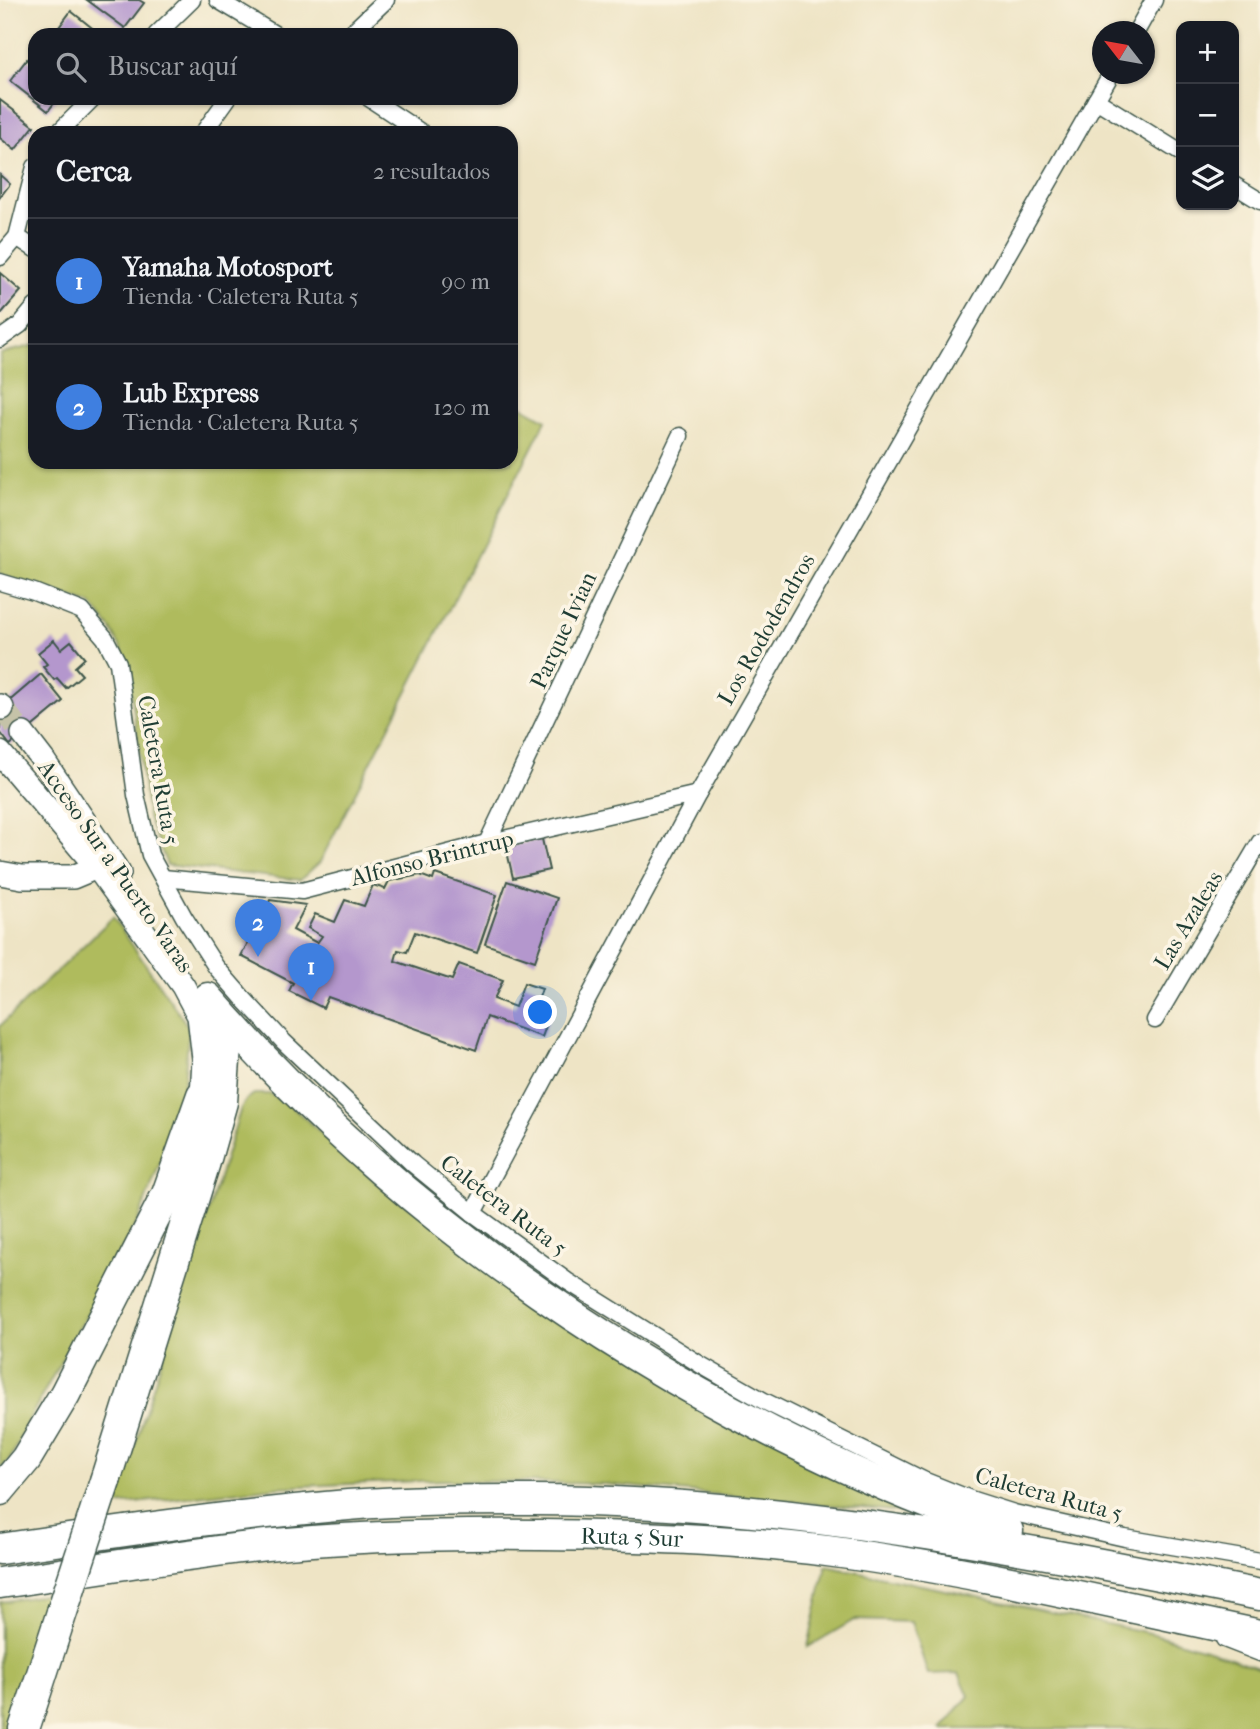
<!DOCTYPE html>
<html lang="es">
<head>
<meta charset="utf-8">
<style>
  :root { --surface:#171b24; --page:#242831; --text:#f1f3f6; --muted:#9ea1a6; --line:#363941; --accent:#c8321e }
  body { margin:0; font-family:"IM FELL French Canon",serif; background:var(--page); color:var(--text) }
  .controls { position:absolute; right:21px; top:21px; display:grid; overflow:hidden; border-radius:14px; box-shadow:0 2px 5px #0004 }
  .controls button { width:63px; height:63px; display:grid; place-items:center; padding:0; border:0; border-bottom:2px solid var(--line); background:var(--surface); color:var(--text); font:35px sans-serif }
  .compass { position:absolute; left:1092px; top:21px; width:63px; height:63px; border-radius:50%; background:var(--surface); box-shadow:0 2px 5px #0004; rotate:301deg }
  .you { position:absolute; left:541px; top:1013px; width:24px; height:24px; margin:-18px; border:5px solid #fff; border-radius:50%; background:#1a73e8; box-shadow:0 0 0 10px #1a73e833 }
  .badge { display:grid; place-items:center; width:46px; height:46px; border-radius:50%; background:var(--accent); color:#fff; font-size:23px; font-weight:700 }
  .pin { position:absolute; translate:-50% -58px; filter:drop-shadow(0 2px 4px #0008) }
  .pin::after { content:''; position:absolute; top:37px; width:24px; height:21px; background:inherit; clip-path:polygon(0 0,100% 0,50% 100%) }
  .list { margin:0; padding:0; list-style:none }
  h2 { display:flex; justify-content:space-between; align-items:center; height:91px; margin:0; padding:0 28px; font-size:30px }
  h2 small { font-size:23px; font-weight:400; color:var(--muted) }
  .list li { display:grid; grid-template-columns:46px 1fr auto; gap:21px; align-items:center; box-sizing:border-box; height:126px; padding:0 28px; border-top:2px solid var(--line) }
  .list b { display:block; font-size:26px; white-space:nowrap }
  .list p { margin:0; font-size:23px; white-space:nowrap; color:var(--muted) }
  .list em { font-size:23px; font-style:normal; color:var(--muted) }
  .icon { flex:none; width:38px; height:38px; fill:none; stroke:currentColor; stroke-width:2; stroke-linecap:round; stroke-linejoin:round }
  .map { position:relative; flex:none; width:1260px; height:1729px; overflow:hidden }
  .search { position:absolute; background:var(--surface); box-shadow:0 2px 5px #0004; left:28px; top:28px; width:490px; height:77px; display:flex; align-items:center; gap:18px; box-sizing:border-box; padding:0 24px; border-radius:21px; color:var(--muted); font-size:26px }
  .panel { position:absolute; background:var(--surface); box-shadow:0 2px 5px #0004; left:28px; top:126px; width:490px; height:343px; border-radius:21px }
  .map>svg:first-child { display:block }
  .green { fill:#afbb5d; stroke:#677c48; stroke-width:2 }
  .building { fill:#b497cd }
  .lines { fill:none; stroke-linecap:round; stroke-linejoin:round }
  .secondary-tunnel { stroke:#c5c3a8; stroke-width:23; stroke-dasharray:23 11; stroke-linecap:butt }
  .street-casing { stroke:#3e564a; stroke-width:19 }
  .secondary-casing { stroke:#3e564a; stroke-width:26 }
  .highway-casing { stroke:#3e564a; stroke-width:33 }
  .street { stroke:#fff; stroke-width:16 }
  .secondary { stroke:#fff; stroke-width:23 }
  .highway { stroke:#fff; stroke-width:30 }
  .highway-bridge-casing { stroke:#3e564a; stroke-width:33; stroke-linecap:butt }
  .highway-bridge { stroke:#fff; stroke-width:30 }
  .labels { text-anchor:middle; stroke-width:7; stroke-linejoin:round; paint-order:stroke }
  .street-label { font-size:23px; fill:#1f3d34; stroke:#fcf5e5 }
</style>
</head>
<body>
<div class="map">
<svg width="1260" height="1729" viewBox="0 0 1260 1729">
  <rect width="100%" height="100%" fill="#fcf5e5"/>
  <filter id="ink" filterUnits="userSpaceOnUse"><feTurbulence type="fractalNoise" baseFrequency=".0143" numOctaves="2"/><feDisplacementMap in="SourceGraphic" scale="14" xChannelSelector="R" yChannelSelector="G"/><feConvolveMatrix kernelMatrix="1 2 1 2 8 2 1 2 1" color-interpolation-filters="sRGB"/></filter>
  <filter id="wash" filterUnits="userSpaceOnUse"><feTurbulence type="fractalNoise" baseFrequency=".00686" numOctaves="4" result="noise"/><feDisplacementMap in="SourceGraphic" scale="28" xChannelSelector="R" yChannelSelector="G"/><feGaussianBlur stdDeviation="1.57" result="paint"/><feColorMatrix in="noise" values="0 0 0 0 0 0 0 0 0 0 0 0 0 0 0 0 0 1.4 0 .05"/><feComposite in="paint" operator="in"/></filter>
  <g filter="url(#wash)">
    <rect width="100%" height="100%" fill="#eee4c5"/>
    <g class="green">
      <polygon points="35,345 35,462 100,462 135,466 138,462 511,462 511,400 546,420 320,862 300,880 167,865 148,817 127,660 111,629 91,604 0,574 0,354"/>
      <polygon points="113,917 189,1028 182,1105 137,1223 26,1425 12,1456 0,1470 0,1026"/>
      <polygon points="254,1094 270,1094 291,1106 392,1196 915,1513 604,1484 443,1480 277,1487 116,1505 241,1108 247,1099"/>
      <polygon points="826,1565 1154,1634 1212,1651 1260,1669 1260,1729 941,1729 969,1696 959,1673 928,1674 911,1622 854,1620 808,1647"/>
      <polygon points="51,1594 12,1725 10,1729 0,1729 0,1602"/>
    </g>
    <g id="blocks">
      <g class="building">
        <polygon points="87,0 139,0 144,3 125,28"/>
        <polygon points="71,11 101,35 55,35 54,34"/>
        <polygon points="27,59 35,65 35,98 58,98 48,111 10,81"/>
        <polygon points="0,100 34,126 15,150 0,138"/>
        <polygon points="0,175 10,184 0,197"/>
        <polygon points="0,273 21,291 0,315"/>
        <polygon points="54,640 61,649 71,641 85,658 75,667 82,675 66,688 57,678 54,680 43,667 47,664 38,653"/>
        <polygon points="41,674 63,701 10,745 0,732 0,709"/>
        <polygon points="542,839 549,870 513,878 506,847"/>
        <polygon points="435,874 497,895 477,953 415,932 407,952 398,950 395,961 452,980 459,964 503,980 494,999 515,1007 524,983 542,989 534,1012 549,1018 542,1037 487,1017 476,1050 328,997 323,1008 289,991 293,983 241,956 270,900 306,905 293,930 317,943 322,936 308,928 315,914 335,922 345,900 364,906 373,885 385,889 389,881 420,875 433,880"/>
        <polygon points="507,881 557,898 535,961 485,944"/>
      </g>
    </g>
  </g>
  <g filter="url(#ink)">
    <use href="#blocks" fill-opacity="0" stroke="#3e564a" stroke-width="2"/>
    <g class="lines">
      <polyline class="secondary-tunnel" points="2,708 23,734"/>
      <defs>
        <g id="street">
          <polyline points="218,0 276,35"/>
          <polyline points="1136,32 1154,0"/>
          <polyline points="156,35 192,0"/>
          <polyline points="349,35 386,0"/>
          <polyline points="369,98 422,133"/>
          <polyline points="1096,100 1181,153"/>
          <polyline points="58,133 93,98"/>
          <polyline points="203,133 228,98"/>
          <polyline points="1234,185 1260,201"/>
          <polyline points="17,237 35,249"/>
          <polyline points="0,257 17,237 35,167"/>
          <polyline points="0,339 20,325 35,307"/>
          <polyline points="0,582 34,592 82,611 105,638 118,663 136,795 150,855 184,917 216,967 242,997 284,1042 413,1164 473,1213 567,1281 701,1365 764,1401 923,1480 973,1500 1014,1513 1125,1538 1260,1561"/>
          <polyline points="487,843 680,436"/>
          <polyline points="163,878 302,891 487,843 698,794"/>
          <polyline points="1155,1020 1260,842"/>
          <polyline points="473,1213 698,794 1111,74"/>
          <polyline points="1224,1639 1260,1653"/>
        </g>
        <g id="secondary">
          <polyline points="0,706 2,708"/>
          <polyline points="23,734 43,760 119,873"/>
          <polyline points="0,753 97,867 183,986 199,1016 204,1059 202,1095"/>
          <polyline points="0,873 22,877 73,877 97,867"/>
        </g>
        <g id="highway">
          <path d="M208,998c156,179 351,325 562,433 77,39 155,75 238,100"/>
          <polyline points="106,1478 205,1162 222,1102 226,1047 215,1014"/>
          <polyline points="0,1490 26,1459 65,1394 167,1194 202,1095"/>
          <path d="M0,1549c116,-17 232,-34 348,-44 62,-5 124,-5 185,-5 246,1 487,47 727,95"/>
          <path id="s1" d="M0,1583c89,-13 177,-28 266,-38 91,-9 182,-11 274,-10 96,1 192,4 287,16 146,19 289,54 433,84"/>
          <polyline points="24,1729 62,1612"/>
        </g>
      </defs>
      <use href="#street" class="street-casing"/>
      <use href="#secondary" class="secondary-casing"/>
      <use href="#highway" class="highway-casing"/>
      <use href="#street" class="street"/>
      <use href="#secondary" class="secondary"/>
      <use href="#highway" class="highway"/>
      <defs>
        <polyline id="highway-bridge" points="62,1612 106,1478"/>
      </defs>
      <use href="#highway-bridge" class="highway-bridge-casing"/>
      <use href="#highway-bridge" class="highway-bridge"/>
    </g>
  </g>
  <g class="labels">
    <g class="street-label">
      <text transform="translate(766 629) rotate(-60)" y="8">Los Rododendros</text>
      <text transform="translate(563 630) rotate(-65)" y="8">Parque Ivian</text>
      <text transform="translate(159 770) rotate(80)" y="8">Caletera Ruta 5</text>
      <text transform="translate(432 858) rotate(-14)" y="8">Alfonso Brintrup</text>
      <text transform="translate(116 866) rotate(55)" y="8">Acceso Sur a Puerto Varas</text>
      <text transform="translate(1188 920) rotate(-59)" y="8">Las Azaleas</text>
      <text transform="translate(504 1205) rotate(37)" y="8">Caletera Ruta 5</text>
      <text transform="translate(1049 1494) rotate(15)" y="8">Caletera Ruta 5</text>
      <text dy="8" stroke="none"><textPath href="#s1" startOffset="635">Ruta 5 Sur</textPath></text>
    </g>
  </g>
</svg>
<div class="controls">
<button>+</button>
<button>−</button>
<button><svg class="icon" aria-label="layers" viewBox="0 0 24 24"><path d="M12 4l9 5-9 5-9-5zM3 14l9 5 9-5"/></svg></button>
</div>
<svg class="compass" viewBox="-18 -18 36 36"><path d="M0-13l5 13h-10z" fill="#e53935"/><path d="M0 13l5-13h-10z" fill="#9ea1a6"/></svg>
<div class="you"></div>
<div class="pin badge" style="left:311px;top:1001px;background:#3f7fe0">1</div>
<div class="pin badge" style="left:258px;top:957px;background:#3f7fe0">2</div>
<div class="search"><svg class="icon" aria-label="search" viewBox="0 0 24 24"><circle cx="10" cy="10" r="6"/><path d="M15 15l6 6"/></svg>Buscar aquí</div>
<section class="panel">
<h2>Cerca<small>2 resultados</small></h2>
<ul class="list">
<li><span class="badge" style="background:#3f7fe0">1</span><div><b>Yamaha Motosport</b><p>Tienda · Caletera Ruta 5</p></div><em>90 m</em></li>
<li><span class="badge" style="background:#3f7fe0">2</span><div><b>Lub Express</b><p>Tienda · Caletera Ruta 5</p></div><em>120 m</em></li>
</ul>
</section>
</div>
</body>
</html>
